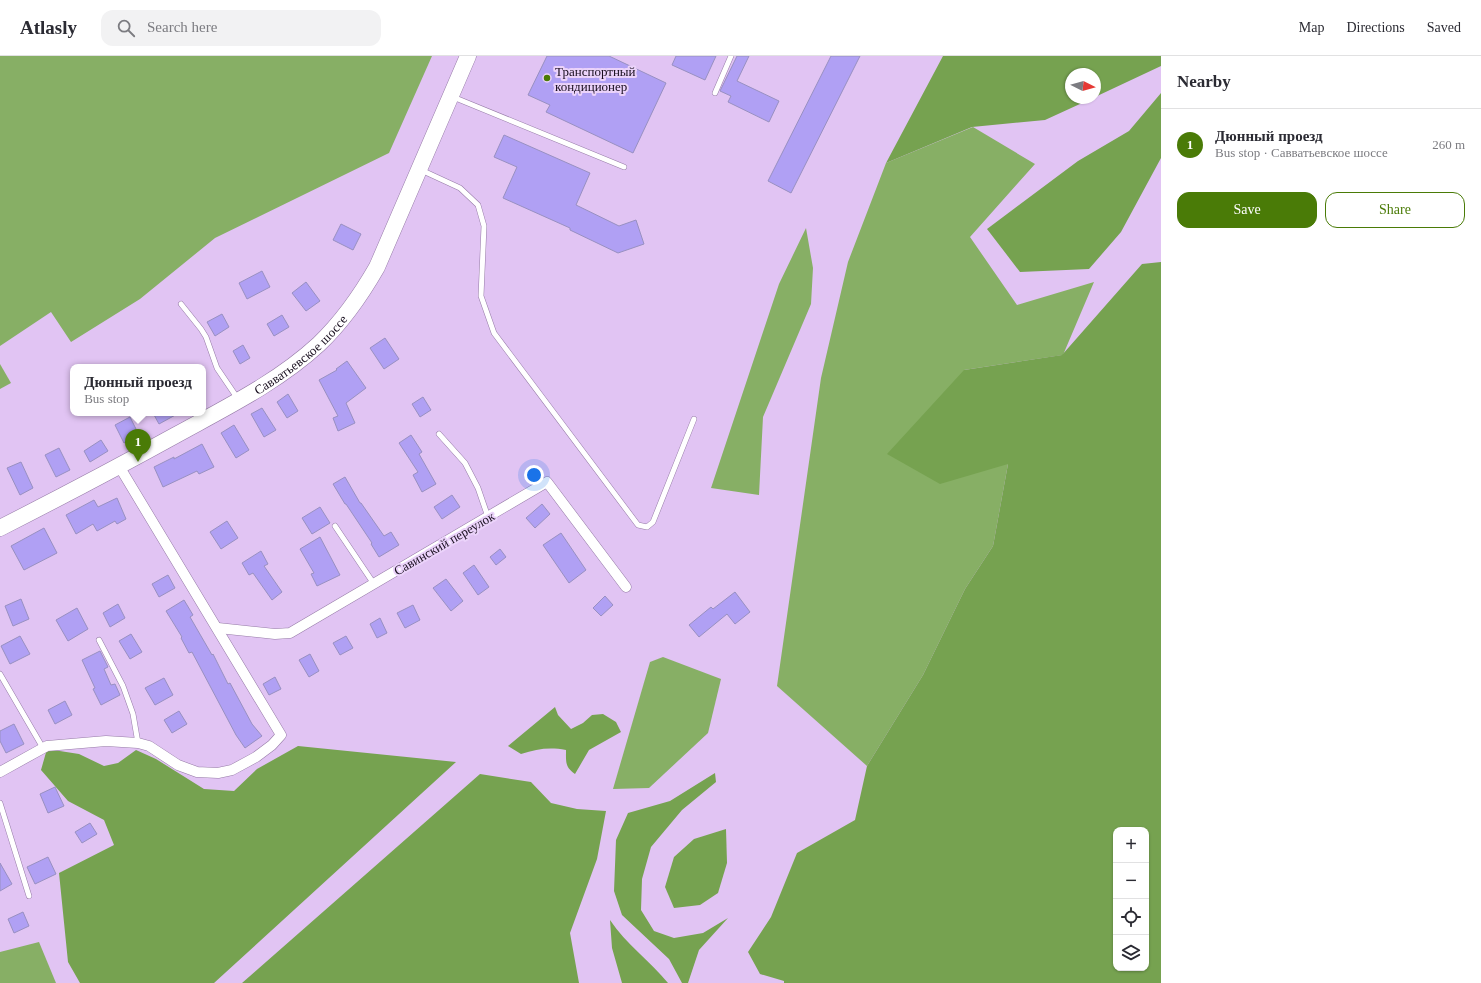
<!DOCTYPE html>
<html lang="en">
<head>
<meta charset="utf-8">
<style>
  :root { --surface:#fff; --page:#f2f2f3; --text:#2b2b33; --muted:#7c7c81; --line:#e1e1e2; --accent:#4a7b07 }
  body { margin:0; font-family:"Times New Roman",serif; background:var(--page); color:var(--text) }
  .controls { position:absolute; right:12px; bottom:12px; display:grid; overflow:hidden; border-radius:8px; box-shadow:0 1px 3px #0004 }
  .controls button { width:36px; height:36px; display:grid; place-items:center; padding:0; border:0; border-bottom:1px solid var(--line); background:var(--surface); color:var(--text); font:20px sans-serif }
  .compass { position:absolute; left:1065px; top:12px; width:36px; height:36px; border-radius:50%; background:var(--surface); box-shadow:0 1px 3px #0004; rotate:96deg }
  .you { position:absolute; left:534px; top:419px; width:14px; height:14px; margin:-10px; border:3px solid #fff; border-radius:50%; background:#1a73e8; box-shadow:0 0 0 6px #1a73e833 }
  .badge { display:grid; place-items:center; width:26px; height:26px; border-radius:50%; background:var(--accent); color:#fff; font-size:13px; font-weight:700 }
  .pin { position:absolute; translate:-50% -33px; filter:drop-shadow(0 1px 2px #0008) }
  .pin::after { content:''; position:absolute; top:21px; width:14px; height:12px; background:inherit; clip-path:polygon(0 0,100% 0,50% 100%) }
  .popup { position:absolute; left:70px; top:308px; width:136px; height:52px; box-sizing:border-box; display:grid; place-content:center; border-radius:8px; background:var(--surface); filter:drop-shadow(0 1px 3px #0005); font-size:13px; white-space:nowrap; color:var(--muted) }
  .popup b { font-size:15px; color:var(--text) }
  .popup::after { content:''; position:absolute; left:50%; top:100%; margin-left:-8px; border:8px solid transparent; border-top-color:var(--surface) }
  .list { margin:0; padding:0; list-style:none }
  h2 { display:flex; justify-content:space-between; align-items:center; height:52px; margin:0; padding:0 16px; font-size:17px }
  h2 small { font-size:13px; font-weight:400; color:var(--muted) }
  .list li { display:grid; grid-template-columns:26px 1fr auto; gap:12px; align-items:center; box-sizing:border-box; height:72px; padding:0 16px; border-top:1px solid var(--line) }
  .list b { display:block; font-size:15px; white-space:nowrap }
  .list p { margin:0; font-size:13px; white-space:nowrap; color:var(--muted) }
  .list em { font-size:13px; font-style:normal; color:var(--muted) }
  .actions { display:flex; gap:8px; padding:12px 16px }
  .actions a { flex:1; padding:9px 0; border:1px solid var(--accent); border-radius:12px; text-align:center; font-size:14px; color:var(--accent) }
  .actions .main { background:var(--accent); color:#fff }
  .icon { flex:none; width:22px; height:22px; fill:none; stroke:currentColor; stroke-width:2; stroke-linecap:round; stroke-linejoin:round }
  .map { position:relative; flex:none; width:1161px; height:927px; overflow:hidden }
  header { display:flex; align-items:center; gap:24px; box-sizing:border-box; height:56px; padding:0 20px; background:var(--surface); border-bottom:1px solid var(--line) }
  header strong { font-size:19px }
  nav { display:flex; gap:22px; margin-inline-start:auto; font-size:14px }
  .search { width:280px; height:36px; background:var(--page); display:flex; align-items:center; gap:10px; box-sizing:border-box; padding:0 14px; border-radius:12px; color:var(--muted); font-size:15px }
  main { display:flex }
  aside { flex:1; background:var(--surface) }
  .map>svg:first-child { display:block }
  .green { fill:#87af65 }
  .forest { fill:#76a250; fill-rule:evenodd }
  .building { fill:#b0a0f4; stroke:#9890c1 }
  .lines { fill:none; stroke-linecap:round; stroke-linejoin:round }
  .lane-casing { stroke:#967ba7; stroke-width:6 }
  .street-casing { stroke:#967ba7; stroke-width:11 }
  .primary-casing { stroke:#967ba7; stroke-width:17 }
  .lane { stroke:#fff; stroke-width:5 }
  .street { stroke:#fff; stroke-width:10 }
  .primary { stroke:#fff; stroke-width:16 }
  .poi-dot { fill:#4a7b07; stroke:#ebd3fa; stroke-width:1.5 }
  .labels { text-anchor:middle; stroke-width:4; stroke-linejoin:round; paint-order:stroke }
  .poi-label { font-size:13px; fill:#170d1d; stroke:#ebd3fa; text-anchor:start }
  .street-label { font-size:13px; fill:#170d1d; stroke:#ebd3fa }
</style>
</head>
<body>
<header>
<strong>Atlasly</strong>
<div class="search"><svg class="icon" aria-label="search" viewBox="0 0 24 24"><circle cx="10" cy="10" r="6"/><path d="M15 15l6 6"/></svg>Search here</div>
<nav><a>Map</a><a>Directions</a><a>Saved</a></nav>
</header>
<main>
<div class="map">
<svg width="1161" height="927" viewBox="0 0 1161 927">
  <rect width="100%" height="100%" fill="#e1c4f3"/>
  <g class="green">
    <polygon points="0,0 432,0 389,97 215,182 140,243 71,286 51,256 0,290"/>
    <polygon points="973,71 1035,108 970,181 1017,249 1094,226 1063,299 964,314 1008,408 993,490 965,533 923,619 867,710 777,630 821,322 848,206 886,107"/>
    <polygon points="806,172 813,212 811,248 763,361 759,439 711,432 779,228"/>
    <polygon points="0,308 11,327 0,333"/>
    <polygon points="663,601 721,623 708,677 649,732 613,733 650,606"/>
    <polygon points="39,886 56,927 0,927 0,896"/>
  </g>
  <g class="forest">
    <polygon points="943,0 1161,0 1161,10 1095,41 1095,18 1071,18 1071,42 1093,42 1045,64 972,71 886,107"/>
    <polygon points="1161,37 1161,102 1121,176 1089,213 1020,216 987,173 1078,105 1129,75"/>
    <path d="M1161,206v721h-377v-2l-24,-7 -12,-22 23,-35 26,-64 58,-33 12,-54 56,-91 42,-86 28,-43 15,-82 -68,20 -53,-30 77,-84 98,-15 80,-91zM1116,774h30v138h-30z"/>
    <path d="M555,651l3,8 13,14 12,-6 9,-8 11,-1 13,8 5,10 -32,18 -14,24c-10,-7 -9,-12 -9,-24 -17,-3 -29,-1 -45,4l-13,-8z"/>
    <polygon points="298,690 456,706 214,927 80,927 68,906 59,817 114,789 104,764 68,745 41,714 47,693 79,698 104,710 118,707 136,694 156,703 204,733 234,735 257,713"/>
    <polygon points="715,717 716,726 682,754 651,791 642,823 641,854 654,875 674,882 703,877 728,862 699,894 688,927 682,927 669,903 622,859 614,835 616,784 628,757 670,745"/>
    <polygon points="480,718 531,726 551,747 577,753 606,755 597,803 570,877 579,927 242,927"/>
    <polygon points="726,773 727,807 718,837 700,849 674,852 665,831 674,801 694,783"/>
    <path d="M610,864c16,24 40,41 58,63h-46l-10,-35z"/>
  </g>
  <g class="building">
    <polygon points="547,0 609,0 666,27 633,97 546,56 550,49 528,39"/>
    <polygon points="676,0 716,0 705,24 672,9"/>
    <polygon points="737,0 749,0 737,25 779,45 769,66 728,46 731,40 720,35"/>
    <polygon points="831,0 860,0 791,137 768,125"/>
    <polygon points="504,79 590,117 576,149 619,170 636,164 644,188 618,197 570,174 570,172 503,142 517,111 494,101"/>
    <polygon points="341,168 361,178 353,194 333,184"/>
    <polygon points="262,215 270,231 247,243 239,227"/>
    <polygon points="306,226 320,245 306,255 292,237"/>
    <polygon points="222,258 229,271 215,280 207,266"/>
    <polygon points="282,259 289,271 274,280 267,268"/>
    <polygon points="385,282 399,303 384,313 370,292"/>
    <polygon points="243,289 250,302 240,308 233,295"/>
    <polygon points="347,305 366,332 346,347 355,367 338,375 333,362 338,360 319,324 337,314 336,313"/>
    <polygon points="288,338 298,355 287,362 277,346"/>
    <polygon points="423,341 431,354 420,361 412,348"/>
    <polygon points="262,352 276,374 264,381 251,358"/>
    <polygon points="153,357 179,357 159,368"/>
    <polygon points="130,361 139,379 124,387 115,369"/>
    <polygon points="234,369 249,394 236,402 221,377"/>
    <polygon points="411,379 422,396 419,398 436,428 422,436 413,419 418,416 399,387"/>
    <polygon points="101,384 108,395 90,406 84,395"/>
    <polygon points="202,388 214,411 199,418 197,415 163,431 154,411 174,401 174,403"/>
    <polygon points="59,392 70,414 56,421 45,399"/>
    <polygon points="21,406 33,432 20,439 7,412"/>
    <polygon points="345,421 360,447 361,447 384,480 391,476 399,489 379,501 371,488 372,487 346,448 345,448 333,428"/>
    <polygon points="452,439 460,451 442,463 434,451"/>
    <polygon points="117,442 126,463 117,468 115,465 97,475 93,468 76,478 66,459 94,444 98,451"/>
    <polygon points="542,448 550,458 535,472 526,462"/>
    <polygon points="320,451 330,467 312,478 302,462"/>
    <polygon points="227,465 238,482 221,493 210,476"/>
    <polygon points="44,472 57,497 24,514 11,490"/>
    <polygon points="561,477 586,514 569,527 543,489"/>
    <polygon points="320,481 340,519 317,530 311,518 314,517 300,493"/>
    <polygon points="500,493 506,501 496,509 490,501"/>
    <polygon points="261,495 268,508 264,510 282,536 272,544 253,517 249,519 242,507"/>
    <polygon points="474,509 489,531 478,539 463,517"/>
    <polygon points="168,519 175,532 159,541 152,528"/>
    <polygon points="446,523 463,545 451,555 433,532"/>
    <polygon points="735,536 750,556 735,568 727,558 699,581 689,569 711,551 713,553"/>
    <polygon points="605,540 613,549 601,560 593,552"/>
    <polygon points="21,543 29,563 13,570 5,550"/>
    <polygon points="184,544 193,559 190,561 212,599 213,598 228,628 230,627 252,668 262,680 245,692 236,679 192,596 189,597 181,582 182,581 166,555"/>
    <polygon points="118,548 125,562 110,571 103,557"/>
    <polygon points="413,549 420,564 405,572 397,557"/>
    <polygon points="77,552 88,573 68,585 56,564"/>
    <polygon points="380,562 387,577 377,582 370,568"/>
    <polygon points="131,578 142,596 130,603 119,585"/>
    <polygon points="20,580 30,598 10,608 1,590"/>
    <polygon points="346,580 353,592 340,599 333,587"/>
    <polygon points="100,595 108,611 104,613 111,629 115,628 120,639 101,649 93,633 95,632 82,604"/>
    <polygon points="310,598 319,615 309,621 299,604"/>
    <polygon points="275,621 281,633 269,639 263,628"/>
    <polygon points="164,622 173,639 155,649 145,632"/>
    <polygon points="65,645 72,659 55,668 48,654"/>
    <polygon points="179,655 187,668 172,677 164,664"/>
    <polygon points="14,668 24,688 6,697 0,685 0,675"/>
    <polygon points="55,731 64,750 48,757 40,738"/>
    <polygon points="90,767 97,778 82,787 75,776"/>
    <polygon points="48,801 56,818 35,828 27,811"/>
    <polygon points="0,807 12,828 0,835"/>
    <polygon points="23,856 29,870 14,877 8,863"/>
  </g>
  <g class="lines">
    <defs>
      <g id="lane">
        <polyline points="715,37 731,0"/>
        <polyline points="453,41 624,111"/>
        <polyline points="421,114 460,132 478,149 484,170 481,240 494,277 638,469 647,471 653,466 694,363"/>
        <polyline points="181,248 201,273 206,281 217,312 238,343"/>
        <polyline points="439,378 465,407 478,432 488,461"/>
        <polyline points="335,470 374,528"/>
        <polyline points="99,584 123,630 133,658 138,687"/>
        <polyline points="0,618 43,692"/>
        <polyline points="0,747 29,840"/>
      </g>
      <g id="street">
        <polyline points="218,572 275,578 290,577 547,426 626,531"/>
        <polyline points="0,716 47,690 106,685 138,687 149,690 178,709 197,716 218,717 232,714 256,701 272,689 281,679 119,410"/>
      </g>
      <g id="primary">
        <path id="s1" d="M0,472c59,-30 118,-61 176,-93 49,-27 102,-53 143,-91 23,-22 42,-49 58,-77l91,-211"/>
      </g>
    </defs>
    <use href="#lane" class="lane-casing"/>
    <use href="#street" class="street-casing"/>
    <use href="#primary" class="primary-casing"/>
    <use href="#lane" class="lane"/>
    <use href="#street" class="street"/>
    <use href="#primary" class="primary"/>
  </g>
  <circle class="poi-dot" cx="547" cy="22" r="4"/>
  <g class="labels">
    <g class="poi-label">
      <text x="555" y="20">Транспортный<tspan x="555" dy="15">кондиционер</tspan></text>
    </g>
    <g class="street-label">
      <text dy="5" stroke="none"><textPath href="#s1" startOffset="348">Савватьевское шоссе</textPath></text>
      <text transform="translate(444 487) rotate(-30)" y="5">Савинский переулок</text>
    </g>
  </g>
</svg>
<div class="controls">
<button>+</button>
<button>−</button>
<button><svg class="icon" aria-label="locate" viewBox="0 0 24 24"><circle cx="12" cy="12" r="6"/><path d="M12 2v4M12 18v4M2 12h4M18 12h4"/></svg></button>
<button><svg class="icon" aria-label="layers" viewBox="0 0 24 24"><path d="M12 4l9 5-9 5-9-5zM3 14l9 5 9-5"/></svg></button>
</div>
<svg class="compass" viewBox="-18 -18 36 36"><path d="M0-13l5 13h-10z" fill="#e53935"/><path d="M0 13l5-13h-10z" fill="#7c7c81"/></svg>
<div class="you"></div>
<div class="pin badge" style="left:138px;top:406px">1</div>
<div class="popup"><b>Дюнный проезд</b>Bus stop</div>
</div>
<aside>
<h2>Nearby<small></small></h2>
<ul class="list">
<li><span class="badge">1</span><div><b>Дюнный проезд</b><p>Bus stop · Савватьевское шоссе</p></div><em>260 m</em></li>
</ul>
<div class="actions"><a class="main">Save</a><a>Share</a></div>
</aside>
</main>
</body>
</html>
